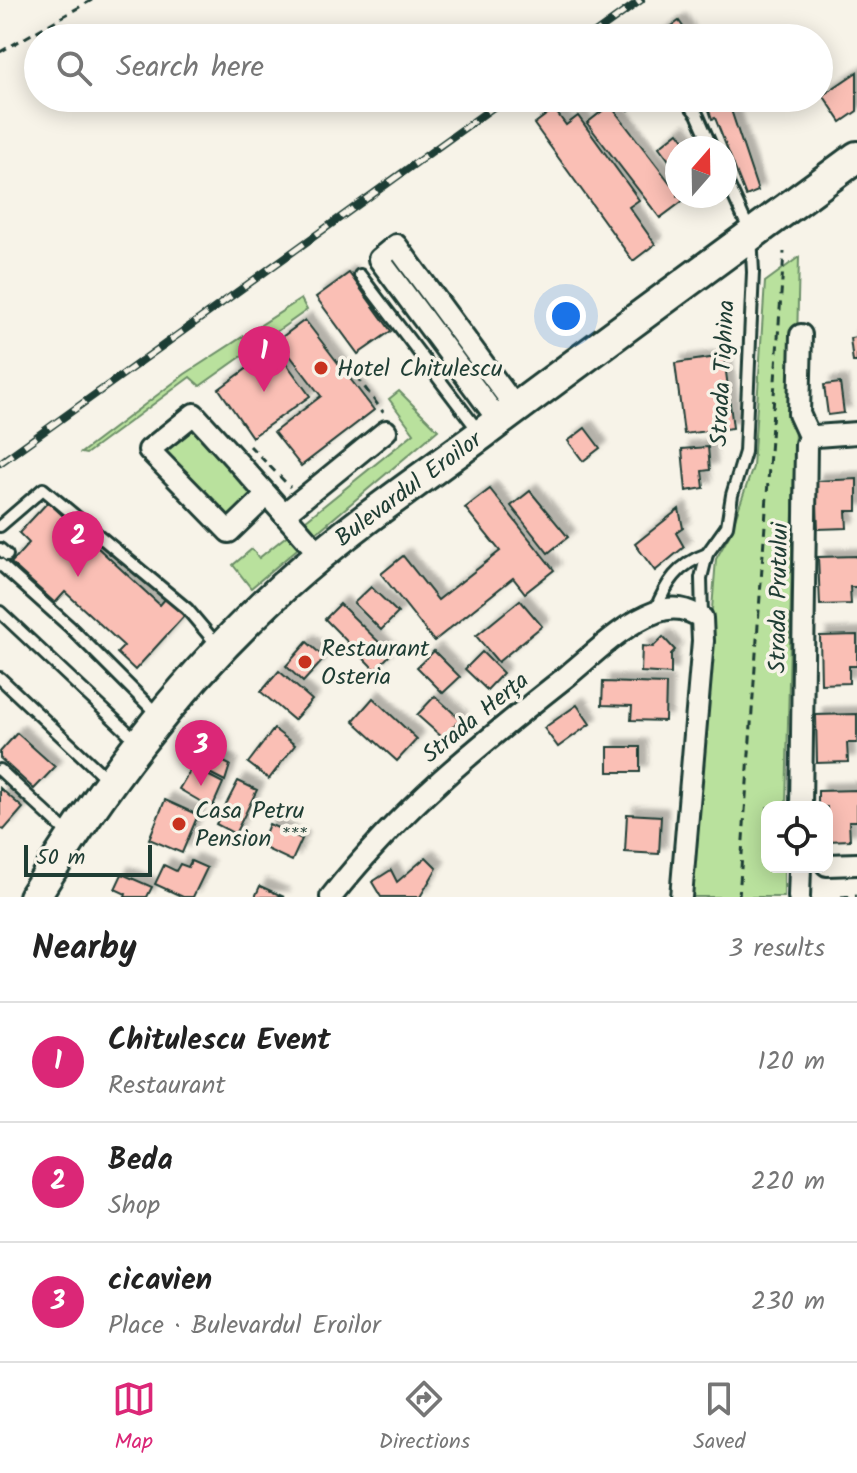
<!DOCTYPE html>
<html lang="en">
<head>
<meta charset="utf-8">
<style>
  :root { --surface:#fff; --page:#f6f6f6; --text:#222; --muted:#767676; --line:#e0e0e0; --accent:#db2777 }
  body { margin:0; font-family:Kalam,sans-serif; background:var(--page); color:var(--text) }
  .controls { position:absolute; right:24px; bottom:24px; display:grid; overflow:hidden; border-radius:16px; box-shadow:0 4px 20px #0003 }
  .controls button { width:72px; height:72px; display:grid; place-items:center; padding:0; border:0; border-bottom:2px solid var(--line); background:var(--surface); color:var(--text); font:40px sans-serif }
  .compass { position:absolute; left:665px; top:136px; width:72px; height:72px; border-radius:50%; background:var(--surface); box-shadow:0 4px 20px #0003; rotate:20deg }
  .scale { position:absolute; left:24px; bottom:20px; width:128px; box-sizing:border-box; padding-left:8px; border:4px solid #1f3d34; border-top:0; font-size:22px; line-height:28px; white-space:nowrap; color:#1f3d34; -webkit-text-stroke:6px #f7f3e8; paint-order:stroke }
  .you { position:absolute; left:566px; top:316px; width:28px; height:28px; margin:-20px; border:6px solid #fff; border-radius:50%; background:#1a73e8; box-shadow:0 0 0 12px #1a73e833 }
  .badge { display:grid; place-items:center; width:52px; height:52px; border-radius:50%; background:var(--accent); color:#fff; font-size:26px; font-weight:700 }
  .pin { position:absolute; translate:-50% -66px; filter:drop-shadow(0 2px 4px #0008) }
  .pin::after { content:''; position:absolute; top:42px; width:28px; height:24px; background:inherit; clip-path:polygon(0 0,100% 0,50% 100%) }
  .list { margin:0; padding:0; list-style:none }
  h2 { display:flex; justify-content:space-between; align-items:center; height:104px; margin:0; padding:0 32px; font-size:34px }
  h2 small { font-size:26px; font-weight:400; color:var(--muted) }
  .list li { display:grid; grid-template-columns:52px 1fr auto; gap:24px; align-items:center; box-sizing:border-box; height:120px; padding:0 32px; border-top:2px solid var(--line) }
  .list b { display:block; font-size:30px; white-space:nowrap }
  .list p { margin:0; font-size:26px; white-space:nowrap; color:var(--muted) }
  .list em { font-size:26px; font-style:normal; color:var(--muted) }
  .icon { flex:none; width:44px; height:44px; fill:none; stroke:currentColor; stroke-width:2; stroke-linecap:round; stroke-linejoin:round }
  .map { position:relative; flex:none; width:857px; height:897px; overflow:hidden }
  .search { position:absolute; background:var(--surface); box-shadow:0 4px 20px #0003; left:24px; right:24px; top:24px; height:88px; display:flex; align-items:center; gap:20px; box-sizing:border-box; padding:0 28px; border-radius:44px; color:var(--muted); font-size:30px }
  .sheet { height:464px; background:var(--surface) }
  nav { display:flex; justify-content:space-around; align-items:center; box-sizing:border-box; height:112px; border-top:2px solid var(--line); background:var(--surface); font-size:22px; color:var(--muted) }
  nav a { display:grid; justify-items:center; gap:4px }
  nav .on { color:var(--accent) }
  .map>svg:first-child { display:block }
  .green { fill:#b9e19d; stroke:#6c8f68; stroke-width:2 }
  .building { fill:#fabfb5; stroke:#1f3d34; stroke-width:2; filter:url(#shadow) }
  .lines { fill:none; stroke-linecap:round; stroke-linejoin:round }
  .service-casing { stroke:#1f3d34; stroke-width:16 }
  .minor-casing { stroke:#1f3d34; stroke-width:26 }
  .primary-casing { stroke:#1f3d34; stroke-width:36 }
  .path { stroke:#1f3d34; stroke-width:3; stroke-dasharray:8 6; stroke-linecap:butt }
  .service { stroke:#f7f3e8; stroke-width:10 }
  .minor { stroke:#f7f3e8; stroke-width:20 }
  .primary { stroke:#f7f3e8; stroke-width:30 }
  .rail-casing { stroke:#1f3d34; stroke-width:8 }
  .rail { stroke:#f7f3e8; stroke-width:5; stroke-dasharray:15; stroke-linecap:butt }
  .poi-dot { fill:#c8321e; stroke:#f7f3e8; stroke-width:3 }
  .labels { text-anchor:middle; stroke-width:7; stroke-linejoin:round; paint-order:stroke }
  .poi-label { font-size:24px; fill:#1f3d34; stroke:#f7f3e8; text-anchor:start }
  .street-label { font-size:24px; fill:#1f3d34; stroke:#f7f3e8 }
</style>
</head>
<body>
<div class="map">
<svg width="857" height="897" viewBox="0 0 857 897">
  <defs>
    <filter id="shadow"><feDropShadow dx="7" dy="-7" stdDeviation="2" flood-color="#0004"/></filter>
  </defs>
  <rect width="100%" height="100%" fill="#f7f3e8"/>
  <filter id="ink" filterUnits="userSpaceOnUse"><feTurbulence type="fractalNoise" baseFrequency=".0125" numOctaves="2"/><feDisplacementMap in="SourceGraphic" scale="16" xChannelSelector="R" yChannelSelector="G"/><feConvolveMatrix kernelMatrix="1 2 1 2 8 2 1 2 1" color-interpolation-filters="sRGB"/></filter>
  <g filter="url(#ink)">
    <g class="green">
      <polygon points="799,257 786,807 767,807 767,867 784,867 784,897 689,897 716,559 729,536 753,467 765,282"/>
      <polygon points="301,299 307,310 200,386 190,377 86,454 81,453 185,374"/>
      <polygon points="399,391 438,430 251,588 233,565 252,549 259,558 414,433 389,399"/>
      <polygon points="193,424 257,496 227,522 161,450"/>
    </g>
    <g class="building">
      <polygon points="679,21 688,34 682,38 655,38"/>
      <polygon points="857,72 857,111 841,122 823,95"/>
      <polygon points="621,98 644,98 645,99 629,110"/>
      <polygon points="705,98 727,98 758,191 746,196 715,118 712,119"/>
      <polygon points="610,105 677,192 677,196 684,200 660,218 587,123"/>
      <polygon points="554,109 566,125 578,116 639,200 629,207 655,244 633,261 534,124"/>
      <polygon points="678,132 690,148 677,148 677,171 659,147"/>
      <polygon points="399,260 448,324 440,334 390,268"/>
      <polygon points="349,273 391,331 358,354 316,297"/>
      <polygon points="305,320 374,410 301,466 274,432 321,396 278,340"/>
      <polygon points="857,337 857,362 853,362 850,338"/>
      <polygon points="275,348 310,396 252,437 219,389"/>
      <polygon points="724,356 733,428 684,434 675,363"/>
      <polygon points="840,383 844,413 828,415 824,385"/>
      <polygon points="585,428 600,448 583,461 568,441"/>
      <polygon points="708,447 710,470 702,471 704,488 686,491 682,449"/>
      <polygon points="857,479 857,511 846,511 847,528 818,529 816,481"/>
      <polygon points="490,489 554,570 525,593 513,578 434,641 381,574 403,556 438,600 500,551 465,508"/>
      <polygon points="530,491 568,537 548,553 511,506"/>
      <polygon points="48,502 160,605 166,598 185,615 135,670 117,653 124,646 65,592 55,603 11,563 29,543 19,533"/>
      <polygon points="679,509 683,528 676,533 684,547 655,571 635,544"/>
      <polygon points="857,556 857,587 850,587 851,604 820,605 818,557"/>
      <polygon points="371,587 398,613 381,630 354,603"/>
      <polygon points="520,600 542,626 498,662 476,636"/>
      <polygon points="340,604 391,654 375,670 325,619"/>
      <polygon points="857,635 857,666 849,666 849,683 821,684 820,636"/>
      <polygon points="663,637 675,650 671,654 671,674 641,672 642,646 653,647"/>
      <polygon points="307,642 325,658 303,682 286,666"/>
      <polygon points="434,651 460,677 443,693 417,667"/>
      <polygon points="482,652 503,673 487,690 465,669"/>
      <polygon points="279,671 312,700 294,720 261,692"/>
      <polygon points="603,682 666,684 665,721 631,720 632,706 602,705"/>
      <polygon points="435,696 460,719 443,738 417,715"/>
      <polygon points="373,698 417,739 397,761 353,721"/>
      <polygon points="577,705 590,724 558,747 544,728"/>
      <polygon points="857,714 857,743 847,743 848,762 817,763 816,715"/>
      <polygon points="274,729 295,745 269,779 248,763"/>
      <polygon points="17,733 55,767 34,789 0,758 0,752"/>
      <rect x="608" y="747" width="32" height="25"/>
      <polygon points="200,750 230,765 225,781 190,763"/>
      <polygon points="192,767 223,783 212,808 179,789"/>
      <polygon points="238,781 257,790 235,834 216,824"/>
      <polygon points="0,788 23,808 4,830 0,827"/>
      <polygon points="857,790 857,821 849,821 850,840 827,841 827,807 818,807 818,791"/>
      <polygon points="165,800 198,815 182,853 149,839"/>
      <polygon points="627,814 661,816 659,854 625,852"/>
      <polygon points="269,824 302,839 292,861 260,846"/>
      <polygon points="426,857 437,868 420,897 381,897 372,882 391,870 397,882"/>
      <polygon points="191,861 207,868 193,897 183,897 155,884 164,865 176,871 180,864 188,867"/>
      <polygon points="122,874 152,887 147,897 125,897 126,894 115,889"/>
      <polygon points="260,886 284,897 255,897"/>
    </g>
    <g class="lines">
      <defs>
        <g id="service">
          <polyline points="684,98 697,114 712,148"/>
          <polyline points="360,275 480,433"/>
          <polyline points="0,526 43,489 187,609 219,647"/>
          <polyline points="0,549 7,555"/>
          <polyline points="0,564 70,627 158,715"/>
          <path d="M655,611c11,-28 23,-47 52,-57"/>
          <polyline points="0,612 138,742"/>
          <polyline points="702,616 701,578 707,554 727,526 732,495 745,452 753,272 751,234 725,177"/>
          <polyline points="0,678 108,780"/>
          <polyline points="0,770 70,835"/>
        </g>
        <g id="minor">
          <polyline points="801,335 799,414 810,438"/>
          <polyline points="499,421 379,259 396,245 516,408"/>
          <path d="M267,495l-38,37 -80,-82 45,-36c43,47 85,94 127,142"/>
          <polyline points="284,514 386,431"/>
          <polyline points="801,807 806,444 810,438 816,436 857,433"/>
          <polyline points="827,865 857,864"/>
          <path d="M331,897c71,-90 147,-151 236,-221 27,-22 56,-52 89,-64 18,-7 31,-3 46,6l1,23 -22,256"/>
          <polyline points="799,897 800,867"/>
        </g>
        <g id="primary">
          <path id="s1" d="M34,897c66,-107 139,-206 231,-293 66,-64 144,-116 218,-171 124,-93 249,-184 374,-276"/>
        </g>
      </defs>
      <use href="#service" class="service-casing"/>
      <use href="#minor" class="minor-casing"/>
      <use href="#primary" class="primary-casing"/>
      <g class="path">
        <polyline points="0,52 92,0"/>
        <polyline points="348,365 383,412"/>
        <polyline points="250,446 290,487"/>
        <polyline points="739,897 784,252"/>
        <polyline points="841,897 857,896"/>
      </g>
      <use href="#service" class="service"/>
      <use href="#minor" class="minor"/>
      <use href="#primary" class="primary"/>
      <defs>
        <g id="rail">
          <polyline points="588,38 641,0"/>
          <polyline points="0,463 506,98"/>
        </g>
      </defs>
      <use href="#rail" class="rail-casing"/>
      <use href="#rail" class="rail"/>
    </g>
  </g>
  <g class="poi-dot">
    <circle cx="321" cy="368" r="8"/>
    <circle cx="305" cy="662" r="8"/>
    <circle cx="179" cy="824" r="8"/>
  </g>
  <g class="labels">
    <g class="poi-label">
      <text x="337" y="376">Hotel Chitulescu</text>
      <text x="321" y="656">Restaurant<tspan x="321" dy="28">Osteria</tspan></text>
      <text x="195" y="818">Casa Petru<tspan x="195" dy="28">Pension ***</tspan></text>
    </g>
    <g class="street-label">
      <text transform="translate(722 373) rotate(-87)" y="8">Strada Tighina</text>
      <text dy="8" stroke="none"><textPath href="#s1" startOffset="558">Bulevardul Eroilor</textPath></text>
      <text transform="translate(778 598) rotate(-89)" y="8">Strada Prutului</text>
      <text transform="translate(475 717) rotate(-39)" y="8">Strada Herța</text>
    </g>
  </g>
</svg>
<div class="controls">
<button><svg class="icon" aria-label="locate" viewBox="0 0 24 24"><circle cx="12" cy="12" r="6"/><path d="M12 2v4M12 18v4M2 12h4M18 12h4"/></svg></button>
</div>
<svg class="compass" viewBox="-18 -18 36 36"><path d="M0-13l5 13h-10z" fill="#e53935"/><path d="M0 13l5-13h-10z" fill="#767676"/></svg>
<div class="scale">50 m</div>
<div class="you"></div>
<div class="pin badge" style="left:264px;top:392px">1</div>
<div class="pin badge" style="left:78px;top:577px">2</div>
<div class="pin badge" style="left:201px;top:786px">3</div>
<div class="search"><svg class="icon" aria-label="search" viewBox="0 0 24 24"><circle cx="10" cy="10" r="6"/><path d="M15 15l6 6"/></svg>Search here</div>
</div>
<section class="sheet">
<h2>Nearby<small>3 results</small></h2>
<ul class="list">
<li><span class="badge">1</span><div><b>Chitulescu Event</b><p>Restaurant</p></div><em>120 m</em></li>
<li><span class="badge">2</span><div><b>Beda</b><p>Shop</p></div><em>220 m</em></li>
<li><span class="badge">3</span><div><b>cicavien</b><p>Place · Bulevardul Eroilor</p></div><em>230 m</em></li>
</ul>
</section>
<nav>
<a class="on"><svg class="icon" aria-label="map" viewBox="0 0 24 24"><path d="M3 6l6-2 6 2 6-2v14l-6 2-6-2-6 2zM9 4v14M15 6v14"/></svg>Map</a>
<a><svg class="icon" aria-label="directions" viewBox="0 0 24 24"><path d="M12 3l9 9-9 9-9-9zM9 14v-3h6M13 9l2 2-2 2"/></svg>Directions</a>
<a><svg class="icon" aria-label="saved" viewBox="0 0 24 24"><path d="M7 4h10v16l-5-4-5 4z"/></svg>Saved</a>
</nav>
</body>
</html>
